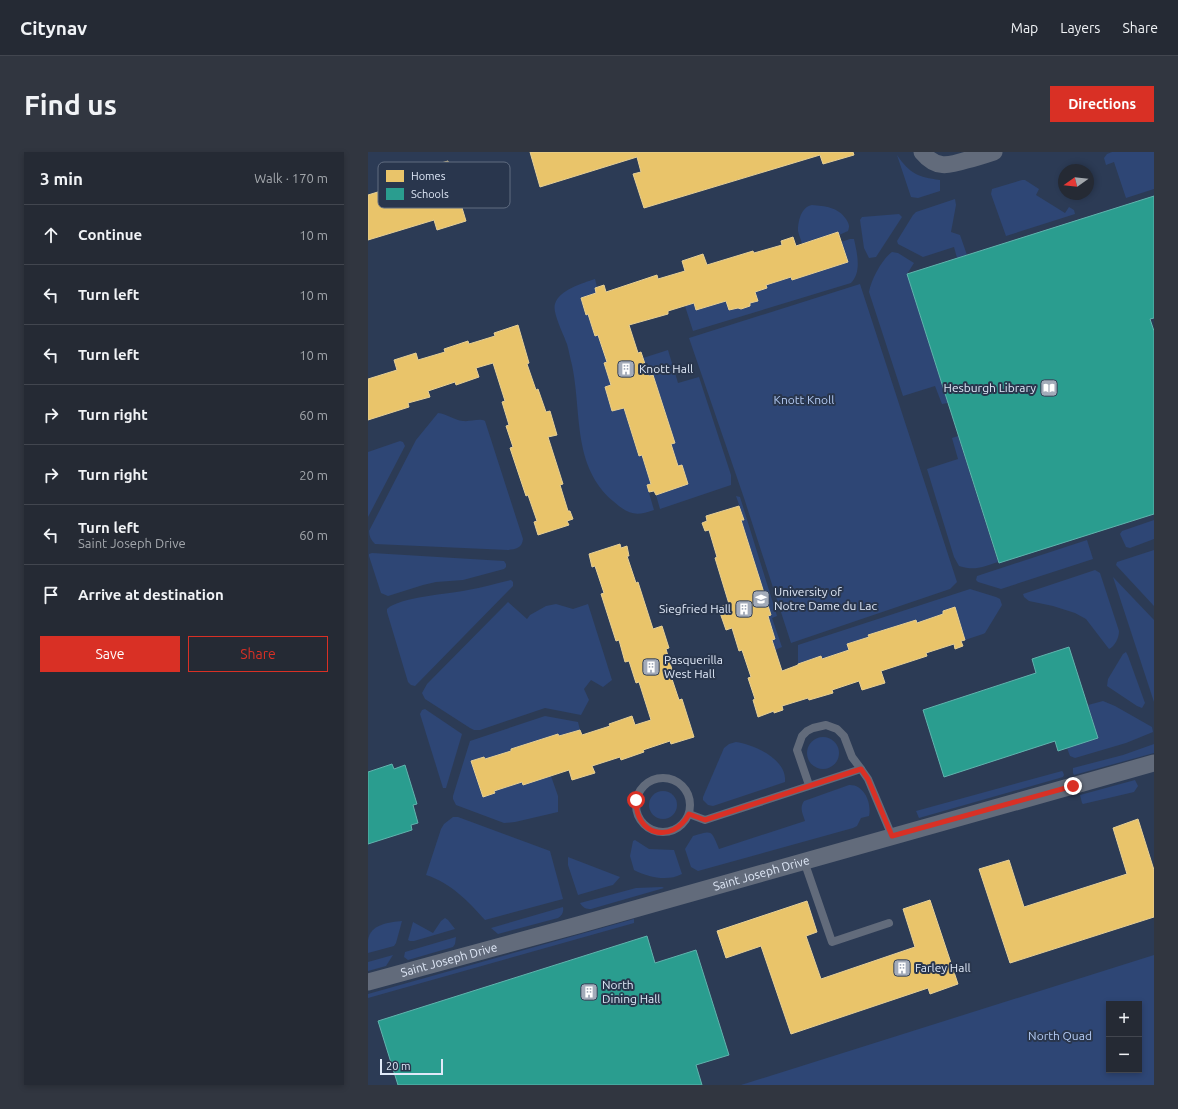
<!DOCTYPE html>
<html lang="en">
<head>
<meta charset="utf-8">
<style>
  :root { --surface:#252a34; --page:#313640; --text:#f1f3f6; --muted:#a3a7ac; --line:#42464f; --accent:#d93025 }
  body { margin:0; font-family:Ubuntu,sans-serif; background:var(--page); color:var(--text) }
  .controls { position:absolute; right:12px; bottom:12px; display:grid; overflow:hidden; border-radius:0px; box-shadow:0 2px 6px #0003 }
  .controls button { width:36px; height:36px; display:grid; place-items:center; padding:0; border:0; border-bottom:1px solid var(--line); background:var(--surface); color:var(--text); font:20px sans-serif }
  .compass { position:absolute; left:690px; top:12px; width:36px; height:36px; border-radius:50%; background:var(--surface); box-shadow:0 2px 6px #0003; rotate:255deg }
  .scale { position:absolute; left:12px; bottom:10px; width:63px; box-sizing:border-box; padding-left:4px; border:2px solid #e0e9f8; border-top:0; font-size:11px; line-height:14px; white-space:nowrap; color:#e0e9f8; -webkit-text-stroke:3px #29364d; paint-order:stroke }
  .stop { position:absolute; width:12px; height:12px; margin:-9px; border:3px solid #d93025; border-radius:50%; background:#fff }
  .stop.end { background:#d93025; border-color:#fff; box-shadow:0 1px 4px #0008 }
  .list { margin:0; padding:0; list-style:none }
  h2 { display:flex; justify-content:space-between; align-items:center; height:52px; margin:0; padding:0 16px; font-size:17px }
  h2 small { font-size:13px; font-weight:400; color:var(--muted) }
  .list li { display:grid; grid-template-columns:26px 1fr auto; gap:12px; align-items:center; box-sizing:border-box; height:60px; padding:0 16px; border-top:1px solid var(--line) }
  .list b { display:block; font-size:15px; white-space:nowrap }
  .list p { margin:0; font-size:13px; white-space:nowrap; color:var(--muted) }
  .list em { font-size:13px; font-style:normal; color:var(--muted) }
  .actions { display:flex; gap:8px; padding:12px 16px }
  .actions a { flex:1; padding:9px 0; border:1px solid var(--accent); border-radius:0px; text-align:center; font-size:14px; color:var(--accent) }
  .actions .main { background:var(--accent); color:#fff }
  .icon { flex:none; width:22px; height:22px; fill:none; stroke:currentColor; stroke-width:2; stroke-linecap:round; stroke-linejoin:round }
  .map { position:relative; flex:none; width:786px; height:933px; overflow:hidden; border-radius:0px }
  header { display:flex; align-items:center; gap:24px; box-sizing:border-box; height:56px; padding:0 20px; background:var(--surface); border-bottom:1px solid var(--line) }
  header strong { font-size:19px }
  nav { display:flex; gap:22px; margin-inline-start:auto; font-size:14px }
  .intro { display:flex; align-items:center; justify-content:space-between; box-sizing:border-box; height:96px; padding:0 24px }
  h1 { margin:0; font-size:28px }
  .button { padding:10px 18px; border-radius:0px; background:var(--accent); color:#fff; font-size:14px; font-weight:700 }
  main { display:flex; gap:24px; padding:0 24px }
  aside { flex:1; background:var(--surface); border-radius:0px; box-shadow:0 2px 6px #0003 }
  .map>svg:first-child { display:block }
  .built { fill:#2c3b55; fill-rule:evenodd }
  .green { fill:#2e4675; fill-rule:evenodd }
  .homes { fill:#e9c46a; stroke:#e6cf95 }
  .schools { fill:#2a9d8f; stroke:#61b4ae }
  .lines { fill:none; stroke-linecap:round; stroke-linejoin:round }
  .service { stroke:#626b7b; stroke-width:8 }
  .minor { stroke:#626b7b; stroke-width:17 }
  .route { stroke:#d93025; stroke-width:5 }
  .labels { text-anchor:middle; stroke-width:4; stroke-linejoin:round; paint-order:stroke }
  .poi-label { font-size:12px; fill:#e0e9f8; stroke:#29364d; text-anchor:start }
  .park-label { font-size:12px; fill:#b4cbf3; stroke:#29364d }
  .street-label { font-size:12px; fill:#e0e9f8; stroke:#29364d }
  .key { fill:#29364d; stroke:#606c80; stroke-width:1 }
  .key-label { font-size:11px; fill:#e0e9f8 }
</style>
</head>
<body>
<header>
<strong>Citynav</strong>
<nav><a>Map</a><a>Layers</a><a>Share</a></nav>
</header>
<div class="intro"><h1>Find us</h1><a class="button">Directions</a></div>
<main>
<aside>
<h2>3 min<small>Walk · 170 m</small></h2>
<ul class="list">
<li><svg class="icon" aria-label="ahead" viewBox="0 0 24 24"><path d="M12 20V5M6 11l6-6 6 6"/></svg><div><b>Continue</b></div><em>10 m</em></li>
<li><svg class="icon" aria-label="left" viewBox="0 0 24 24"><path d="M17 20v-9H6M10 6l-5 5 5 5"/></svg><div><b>Turn left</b></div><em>10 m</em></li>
<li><svg class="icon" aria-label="left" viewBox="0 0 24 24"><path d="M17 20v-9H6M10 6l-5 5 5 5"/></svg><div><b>Turn left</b></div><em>10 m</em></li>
<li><svg class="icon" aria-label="right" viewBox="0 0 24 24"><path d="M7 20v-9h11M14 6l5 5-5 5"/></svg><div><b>Turn right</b></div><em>60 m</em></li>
<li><svg class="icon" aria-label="right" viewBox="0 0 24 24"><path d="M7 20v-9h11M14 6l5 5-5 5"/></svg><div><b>Turn right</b></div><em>20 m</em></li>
<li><svg class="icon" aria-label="left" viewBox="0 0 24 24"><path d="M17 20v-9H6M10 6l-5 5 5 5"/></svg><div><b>Turn left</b><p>Saint Joseph Drive</p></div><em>60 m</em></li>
<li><svg class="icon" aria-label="arrive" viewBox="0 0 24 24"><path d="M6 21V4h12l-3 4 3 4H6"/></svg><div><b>Arrive at destination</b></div></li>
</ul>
<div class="actions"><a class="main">Save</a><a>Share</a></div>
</aside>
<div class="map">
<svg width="786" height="933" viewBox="0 0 786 933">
  <rect width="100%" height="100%" fill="#313845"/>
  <path class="built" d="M0,0h786v933h-786zM696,18h24v24h-24zM741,852h30v66h-30z"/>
  <g class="green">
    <polygon points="744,0 786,0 786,37 758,46 746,10 738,13 736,6 739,2"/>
    <path d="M529,3c13,19 21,22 43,25v11l-22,7 -7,-1z"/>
    <polygon points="654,28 657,28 671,37 668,43 697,61 701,55 706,58 707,62 638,84 623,42 624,37"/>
    <polygon points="587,47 588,53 583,80 592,83 599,103 589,106 586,95 555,105 530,92 529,89 545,63 548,60"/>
    <path d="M444,53c13,1 26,2 34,14 3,5 4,7 2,12l-9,4 -1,-3 -36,12c-1,-4 -3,-9 -4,-13 0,-10 3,-24 14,-26z"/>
    <polygon points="531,62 534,65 508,105 501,106 496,96 492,68 494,65"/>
    <path d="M482,87h4c3,14 8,33 -3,44l-158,48 -8,-25 9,-3 2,7 30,-9 3,9 9,-2 3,1 9,-3v-3l8,-3 -3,-8 12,-4 -1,-3 25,-8 1,3 56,-18 -7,-20z"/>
    <path d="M524,100l6,1 16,10 -7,11 41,129 -6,1 -7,-18 -32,10 -34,-104c2,-12 13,-33 23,-40z"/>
    <path d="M227,127l2,8 -2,1 1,5 -15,5 4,17 3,-1 7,22 3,-1 9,27 -3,1 7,22 -6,2 7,24 12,-3 14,47h4l9,29 -4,2 7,24c-19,7 -26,4 -41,-9 -41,-35 -31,-89 -41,-136 -2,-7 -3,-14 -5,-21 -3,-9 -15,-32 -12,-40 4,-14 28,-21 40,-25z"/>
    <polygon points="492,132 589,430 582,437 423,491 376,346 321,186"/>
    <polygon points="300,198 310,231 331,225 363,323 363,333 292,357 288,343 320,332 310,314 303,292 307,291 285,223 281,224 275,206"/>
    <path d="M70,261c9,1 16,7 25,8 7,1 16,-3 22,0l38,118c-1,9 -7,10 -15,11l-133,-6c-4,-4 -6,-8 -6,-13l47,-91z"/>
    <path d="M590,284l40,126c-16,5 -23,9 -39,4l-5,-9 -27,-88 31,-10 -6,-21z"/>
    <polygon points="32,289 35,290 37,294 0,365 0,300"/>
    <polygon points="368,344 372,345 409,464 404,466 414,495 407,498 404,488 407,487 400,464 403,463 373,368 376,367"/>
    <polygon points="786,368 786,387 762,396 758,395 752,382 754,379"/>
    <polygon points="719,388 725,407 633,437 610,430 608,428 609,424"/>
    <polygon points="786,398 786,454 748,413 749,410"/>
    <polygon points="4,401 136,409 138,412 138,415 136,417 95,428 68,430 55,433 20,444 13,441 1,404 1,402"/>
    <path d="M727,418l5,3 19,58c0,7 -4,15 -10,18l-23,-30 -11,-6 -22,-7 -24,-5 -5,-4 -1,-3z"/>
    <polygon points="745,425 786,468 786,550"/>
    <path d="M143,428l2,2v4l-98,100 -4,-1 -3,-3 -21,-70v-3c12,-12 63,-15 81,-19 14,-2 29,-7 43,-10z"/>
    <polygon points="602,437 628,445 632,447 634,453 617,481 615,482 597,488 586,455 575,459 575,462 549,471 547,468 500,483 501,485 479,492 481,498 454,507 453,504 430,512 430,493"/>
    <polygon points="140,450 159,467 162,463 178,454 188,452 205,457 220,452 244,528 235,535 223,528 216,537 221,548 213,563 177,556 112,578 106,578 102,576 57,547 54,541 59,532"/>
    <polygon points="758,500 760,504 777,551 774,556 769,554 739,534 740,527 755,502"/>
    <polygon points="735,549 747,554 784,575 785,580 758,591 707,606 702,604 699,596 730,586 720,553"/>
    <polygon points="57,557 94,582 78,636 75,636 52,562 54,558"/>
    <polygon points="177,564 210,570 212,578 191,584 190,582 143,597 143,599 117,607 116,605 103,609 115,645 127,641 126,639 154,630 183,624 190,644 190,660 147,670 136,671 88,653 85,647 85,644 102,589"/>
    <circle cx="455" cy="601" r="16"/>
    <path d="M368,590c19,3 51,17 49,40l-72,24 -5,-1 -5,-5v-3l21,-49 5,-4z"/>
    <polygon points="786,592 786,601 706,623 705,621 705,616 755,603"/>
    <polygon points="694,619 695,620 696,623 695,625 551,666 548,659"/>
    <polygon points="767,628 770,634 766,640 715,652 714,651 712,643"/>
    <path d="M481,633c15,-1 23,18 20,31l-8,2 -4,8 -4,2 -155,43 -7,-4 -6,-18 8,-13c20,-6 18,-6 26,13l86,-28c-2,-7 -6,-12 -1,-20z"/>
    <circle cx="295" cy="653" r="14"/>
    <path d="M85,665h5l92,34 13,48 -78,21c-17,-19 -34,-37 -59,-45l15,-46 3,-5z"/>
    <path d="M267,688l14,9 25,1 8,24c-15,8 -34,3 -48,-4l-4,-14 3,-15z"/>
    <polygon points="200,705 252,725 245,733 241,734 210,743 200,713"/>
    <path d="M294,735l2,1 -73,21c-5,0 -8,-1 -11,-6l56,-15z"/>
    <path d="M195,755c1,5 -1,8 -5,11l-60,16 -7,-6z"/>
    <polygon points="77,766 80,768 87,777 46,789 42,789 40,788 45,770 65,781 73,769"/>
    <polygon points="266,767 266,771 0,846 0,842"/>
    <path d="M34,769l-6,22 -2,3 -26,7c0,-4 0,-9 0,-13 2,-16 22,-18 34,-19z"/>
    <polygon points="88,785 87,792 85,795 40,808 36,805 37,800"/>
    <polygon points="25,803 18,814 0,819 0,810"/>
    <path d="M786,803v130h-413zM741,852h30v66h-30z"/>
  </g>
  <g class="homes">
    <polygon points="162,0 485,0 486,3 455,12 452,3 276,56 265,22 273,20 269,5 172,35"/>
    <polygon points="80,9 98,69 69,78 66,68 0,88 0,43 52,27 49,18"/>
    <polygon points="470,80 480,110 424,128 423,125 398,133 399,136 387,140 390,149 382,151 382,154 373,157 370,156 361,158 358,149 328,158 326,151 300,159 300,162 261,173 270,201 273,200 281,224 285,223 307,291 303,292 310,314 314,313 320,332 288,343 286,339 281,340 279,333 283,332 274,303 271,304 256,256 244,259 237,235 243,233 236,211 239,210 230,183 227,184 220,162 218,163 213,146 228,141 227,136 236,133 238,140 289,123 290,127 317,119 314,109 335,102 339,113 385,99 386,101 414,93 413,89 425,85 428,94"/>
    <polygon points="150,173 161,211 159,212 168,238 170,237 178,260 182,259 189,283 180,285 195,332 192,333 200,359 202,359 205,367 199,369 201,373 170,383 166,370 169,369 160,343 158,344 142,296 145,295 138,274 141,273 134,250 137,249 125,211 108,216 111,225 88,233 87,230 60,239 62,245 40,251 41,255 0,268 0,227 29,218 26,208 48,201 50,208 77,200 76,197 100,189 101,192 127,184 126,181"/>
    <polygon points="371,354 376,368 373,368 403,463 400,464 407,487 404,488 414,519 430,513 430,512 453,504 454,507 481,498 479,492 501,485 500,483 548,468 549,471 575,462 575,459 587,455 597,488 593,489 595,494 587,497 586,492 558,501 559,504 513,519 517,531 494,538 491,529 464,538 465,541 441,548 440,546 414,554 415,558 406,561 406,559 390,565 385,548 387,547 380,526 383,525 374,498 371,499 364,476 358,478 350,455 361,452 347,406 349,405 341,378 337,379 334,371 339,369 338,364"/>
    <polygon points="252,392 253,396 259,394 261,404 259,404 268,431 270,430 285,477 294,474 301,496 298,497 305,521 302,521 311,548 314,547 326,585 303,592 302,589 275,598 276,600 253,608 252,605 224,614 227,621 204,628 201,618 155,633 154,630 126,639 127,641 115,645 103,609 116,605 117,607 143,599 143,597 190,582 191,584 212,578 214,583 242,574 241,572 264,564 267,573 283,568 271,530 268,531 261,509 257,510 251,488 248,489 233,442 236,441 227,414 224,415 221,402"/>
    <polygon points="770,667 786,718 786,765 642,811 611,717 641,708 656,755 759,722 745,676"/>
    <polygon points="562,748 590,832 562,842 560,836 423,882 393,794 358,806 349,779 439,749 449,780 438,784 453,827 547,795 535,757"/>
  </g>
  <g class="schools">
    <polygon points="786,44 786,166 782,167 786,179 786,362 631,411 539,122"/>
    <polygon points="701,495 730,586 690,599 687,589 576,625 555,558 668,521 664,507"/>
    <polygon points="24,612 26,617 37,613 49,652 45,653 50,671 43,673 44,678 0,692 0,620"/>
    <polygon points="279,784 287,811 328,798 361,903 328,913 334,933 30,933 10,869"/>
  </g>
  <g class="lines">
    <g class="service">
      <circle cx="295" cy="653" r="27"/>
      <polyline points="441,633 429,598 434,584 439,579 445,576 458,573 469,577 476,584 484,605 493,617"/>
      <polyline points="321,662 337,668 493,617 500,627 524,684"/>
      <polyline points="436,709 464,790 521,771"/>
    </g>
    <g class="minor">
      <path d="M554,0c14,17 26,14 45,8 9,-2 18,-5 27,-8"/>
      <path id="s1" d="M0,830l210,-57 576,-162"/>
    </g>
  </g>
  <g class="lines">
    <path class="route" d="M268,648c-1,35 36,45 53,14l16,6 156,-51 7,10 24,57 181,-50"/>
  </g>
  <defs>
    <symbol id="building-square" viewBox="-11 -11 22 22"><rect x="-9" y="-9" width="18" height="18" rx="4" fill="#a3abb9" stroke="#29364d"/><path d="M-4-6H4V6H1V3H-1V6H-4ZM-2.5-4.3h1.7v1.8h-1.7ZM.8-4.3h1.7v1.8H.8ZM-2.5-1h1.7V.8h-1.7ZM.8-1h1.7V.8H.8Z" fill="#fff"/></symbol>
    <symbol id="library-square" viewBox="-11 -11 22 22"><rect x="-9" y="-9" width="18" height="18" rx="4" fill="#a3abb9" stroke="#29364d"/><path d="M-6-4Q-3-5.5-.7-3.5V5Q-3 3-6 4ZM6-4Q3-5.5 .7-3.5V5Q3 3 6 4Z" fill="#fff"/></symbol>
    <symbol id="university-square" viewBox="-11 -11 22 22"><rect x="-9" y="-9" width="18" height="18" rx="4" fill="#a3abb9" stroke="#29364d"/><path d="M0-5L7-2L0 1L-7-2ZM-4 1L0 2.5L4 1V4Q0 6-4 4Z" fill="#fff"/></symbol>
  </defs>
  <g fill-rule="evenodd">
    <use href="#building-square" x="248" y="207" width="20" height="20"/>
    <use href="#library-square" x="671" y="226" width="20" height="20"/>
    <use href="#university-square" x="383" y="437" width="20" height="20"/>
    <use href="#building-square" x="366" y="447" width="20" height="20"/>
    <use href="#building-square" x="273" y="505" width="20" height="20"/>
    <use href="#building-square" x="524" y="806" width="20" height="20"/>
    <use href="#building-square" x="211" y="830" width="20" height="20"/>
  </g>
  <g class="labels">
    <g class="poi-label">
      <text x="271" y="221">Knott Hall</text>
      <text x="668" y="240" text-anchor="end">Hesburgh Library</text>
      <text x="406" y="444">University of<tspan x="406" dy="14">Notre Dame du Lac</tspan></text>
      <text x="363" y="461" text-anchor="end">Siegfried Hall</text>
      <text x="296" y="512">Pasquerilla<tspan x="296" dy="14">West Hall</tspan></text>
      <text x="547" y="820">Farley Hall</text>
      <text x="234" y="837">North<tspan x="234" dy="14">Dining Hall</tspan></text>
    </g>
    <g class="park-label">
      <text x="436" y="252">Knott Knoll</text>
      <text x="692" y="888">North Quad</text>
    </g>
    <g class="street-label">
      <text dy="4" stroke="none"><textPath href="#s1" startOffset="408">Saint Joseph Drive</textPath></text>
      <text dy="4" stroke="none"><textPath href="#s1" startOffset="84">Saint Joseph Drive</textPath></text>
    </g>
  </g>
  <rect x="10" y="10" width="132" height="46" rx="6" class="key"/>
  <rect x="18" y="18" width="18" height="12" fill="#e9c46a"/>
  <rect x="18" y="36" width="18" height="12" fill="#2a9d8f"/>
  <g class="key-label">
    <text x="43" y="28">Homes</text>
    <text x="43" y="46">Schools</text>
  </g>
</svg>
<div class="controls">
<button>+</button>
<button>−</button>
</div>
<svg class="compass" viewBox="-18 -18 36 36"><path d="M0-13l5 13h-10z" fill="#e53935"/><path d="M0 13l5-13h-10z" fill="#a3a7ac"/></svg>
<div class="scale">20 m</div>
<div class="stop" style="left:268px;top:648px"></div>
<div class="stop end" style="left:705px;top:634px"></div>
</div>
</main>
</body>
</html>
